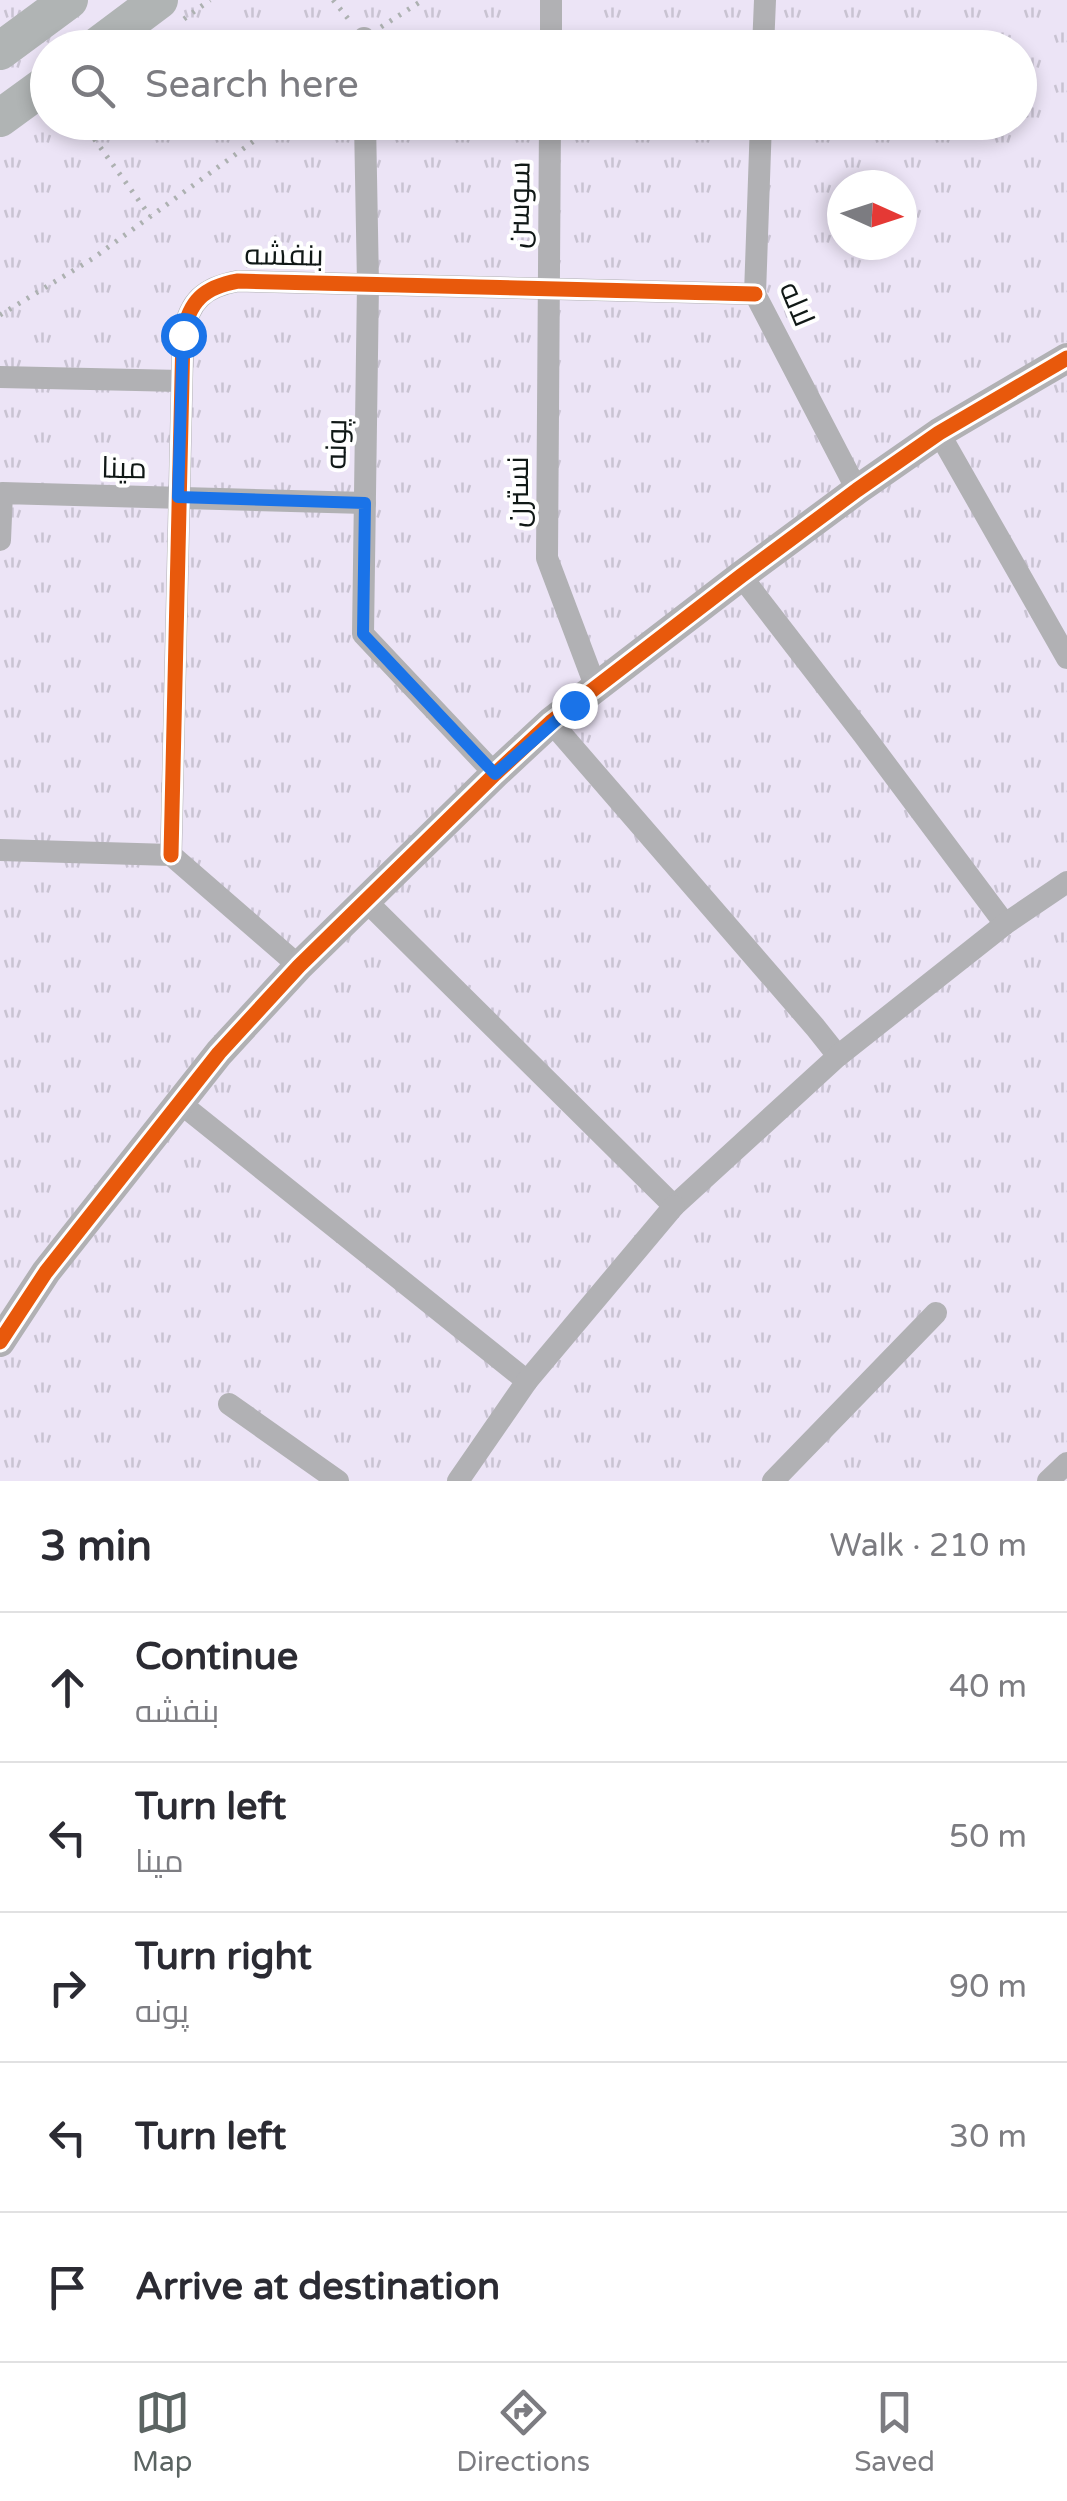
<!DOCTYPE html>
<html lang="en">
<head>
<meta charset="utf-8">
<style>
  :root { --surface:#fff; --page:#f2f2f3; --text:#2b2b33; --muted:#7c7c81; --line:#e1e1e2; --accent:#5b6462 }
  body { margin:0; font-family:"Varela Round",Cairo,sans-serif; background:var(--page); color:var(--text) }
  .compass { position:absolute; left:827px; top:170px; width:90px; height:90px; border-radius:50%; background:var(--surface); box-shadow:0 5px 15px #0003; rotate:93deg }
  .stop { position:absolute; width:30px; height:30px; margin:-22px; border:8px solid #1a73e8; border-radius:50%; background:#fff }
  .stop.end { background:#1a73e8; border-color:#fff; box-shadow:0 2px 10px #0008 }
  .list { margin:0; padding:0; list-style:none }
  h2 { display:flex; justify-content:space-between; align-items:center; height:130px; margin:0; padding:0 40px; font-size:42px }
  h2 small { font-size:32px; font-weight:400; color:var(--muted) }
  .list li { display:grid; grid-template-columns:65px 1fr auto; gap:30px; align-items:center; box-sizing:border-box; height:150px; padding:0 40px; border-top:2px solid var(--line) }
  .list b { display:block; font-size:38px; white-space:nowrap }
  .list p { margin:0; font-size:32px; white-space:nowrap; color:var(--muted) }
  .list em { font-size:32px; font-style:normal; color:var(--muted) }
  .icon { flex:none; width:55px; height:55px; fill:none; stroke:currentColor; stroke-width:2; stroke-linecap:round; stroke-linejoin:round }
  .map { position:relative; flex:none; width:1067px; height:1481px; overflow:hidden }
  .search { position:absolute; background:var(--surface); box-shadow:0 5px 15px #0003; left:30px; right:30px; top:30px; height:110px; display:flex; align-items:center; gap:25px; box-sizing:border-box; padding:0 35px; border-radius:55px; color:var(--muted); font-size:38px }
  .sheet { height:880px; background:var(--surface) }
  nav { display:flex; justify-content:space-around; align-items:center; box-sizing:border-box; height:140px; border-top:2px solid var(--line); background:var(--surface); font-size:28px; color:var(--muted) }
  nav a { display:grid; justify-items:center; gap:5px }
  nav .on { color:var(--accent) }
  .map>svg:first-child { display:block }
  .grass { fill:url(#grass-tufts); fill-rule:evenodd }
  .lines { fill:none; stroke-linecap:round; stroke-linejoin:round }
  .path { stroke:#adb1b1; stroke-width:5; stroke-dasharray:2.5 8; stroke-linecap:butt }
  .minor { stroke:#b1b1b4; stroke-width:22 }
  .tertiary { stroke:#b1b1b4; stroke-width:30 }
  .primary { stroke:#b0b4b4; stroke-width:38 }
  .cycleway-casing { stroke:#fff; stroke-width:21 }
  .cycleway { stroke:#e8590c; stroke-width:15 }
  .route { stroke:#1a73e8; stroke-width:12 }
  .labels { text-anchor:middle; stroke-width:8; stroke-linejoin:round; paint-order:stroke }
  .street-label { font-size:30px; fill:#101816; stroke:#fff }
</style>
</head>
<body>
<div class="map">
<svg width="1067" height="1481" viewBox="0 0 1067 1481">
  <defs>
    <pattern id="grass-tufts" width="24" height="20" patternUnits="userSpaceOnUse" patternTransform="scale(2.5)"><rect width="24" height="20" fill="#ece4f6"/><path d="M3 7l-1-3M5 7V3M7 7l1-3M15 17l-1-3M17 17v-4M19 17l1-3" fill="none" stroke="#c9c3d2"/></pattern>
  </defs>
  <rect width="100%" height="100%" fill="#e6f2ef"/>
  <path class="grass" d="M0,0h1067v1481h-1067zM48,48h972v74h-972zM842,185h60v60h-60z"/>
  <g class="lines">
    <g class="path">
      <polyline points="333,0 350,21"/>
      <polyline points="184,19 210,0"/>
      <polyline points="381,27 423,0"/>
      <polyline points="82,122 150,216"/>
      <polyline points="0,315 92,259 280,122"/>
    </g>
    <g class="minor">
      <polyline points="364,38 364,48"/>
      <polyline points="551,48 551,0"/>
      <polyline points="763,48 765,0"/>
      <polyline points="365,122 368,284 363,634 495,774"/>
      <polyline points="550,122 547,558 596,688"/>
      <polyline points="761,122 755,294 857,490"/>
      <polyline points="0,377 181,381"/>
      <polyline points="939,433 1067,658"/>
      <polyline points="0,540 2,493 365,503"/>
      <polyline points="741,576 863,734 1005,924"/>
      <polyline points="551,722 815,1027 838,1056"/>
      <polyline points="0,850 171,855 299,966"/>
      <path d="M171,855l12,-520c6,-34 21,-48 55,-54l517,13"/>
      <polyline points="365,900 674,1206 838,1056 1005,924 1067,882"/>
      <polyline points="180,1103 527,1381"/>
      <polyline points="229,1404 338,1481"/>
      <polyline points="458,1481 527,1381 674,1206"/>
      <polyline points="773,1481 936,1313"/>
      <polyline points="1048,1481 1067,1463"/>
    </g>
    <polyline class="tertiary" points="0,1342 46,1272 219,1053 299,966 495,774 551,722 741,576 857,490 939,433 1067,358"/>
    <g class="primary">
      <polyline points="95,48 159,0"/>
      <polyline points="0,51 69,0"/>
      <polyline points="0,118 48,83"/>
    </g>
    <defs>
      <g id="cycleway">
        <path d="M171,855l12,-520c6,-34 21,-48 55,-54l517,13"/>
        <polyline points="0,1342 46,1272 219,1053 299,966 495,774 551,722 741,576 857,490 939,433 1067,358"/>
      </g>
    </defs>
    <use href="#cycleway" class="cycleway-casing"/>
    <use href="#cycleway" class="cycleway"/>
  </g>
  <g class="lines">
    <polyline class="route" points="183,335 178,497 365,503 363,634 495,774 574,705"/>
  </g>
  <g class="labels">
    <g class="street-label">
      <text transform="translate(519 205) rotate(-89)" y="10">سوسن</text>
      <text transform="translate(284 255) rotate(1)" y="10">بنفشه</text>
      <text transform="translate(797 304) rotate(67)" y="10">لاله</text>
      <text transform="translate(336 444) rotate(-89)" y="10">پونه</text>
      <text transform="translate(124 468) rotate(1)" y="10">مینا</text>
      <text transform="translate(518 492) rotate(-90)" y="10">نسترن</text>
    </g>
  </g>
</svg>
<svg class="compass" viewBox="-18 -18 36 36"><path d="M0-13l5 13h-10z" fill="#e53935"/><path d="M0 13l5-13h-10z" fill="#7c7c81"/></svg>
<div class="stop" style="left:183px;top:335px"></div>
<div class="stop end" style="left:574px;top:705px"></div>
<div class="search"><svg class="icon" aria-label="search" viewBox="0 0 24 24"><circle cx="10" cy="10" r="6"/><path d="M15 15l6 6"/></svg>Search here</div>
</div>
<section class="sheet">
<h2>3 min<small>Walk · 210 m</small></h2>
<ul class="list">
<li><svg class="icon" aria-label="ahead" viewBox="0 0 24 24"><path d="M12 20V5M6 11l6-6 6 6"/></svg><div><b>Continue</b><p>بنفشه</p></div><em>40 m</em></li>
<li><svg class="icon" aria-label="left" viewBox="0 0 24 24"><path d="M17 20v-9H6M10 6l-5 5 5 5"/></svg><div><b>Turn left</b><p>مینا</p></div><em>50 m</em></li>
<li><svg class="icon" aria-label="right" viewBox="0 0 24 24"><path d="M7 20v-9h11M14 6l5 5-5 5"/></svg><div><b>Turn right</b><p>پونه</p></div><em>90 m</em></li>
<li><svg class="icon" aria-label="left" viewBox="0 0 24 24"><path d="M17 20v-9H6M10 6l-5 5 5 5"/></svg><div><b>Turn left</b></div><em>30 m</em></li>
<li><svg class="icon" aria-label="arrive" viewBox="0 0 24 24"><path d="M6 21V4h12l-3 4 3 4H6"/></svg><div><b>Arrive at destination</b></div></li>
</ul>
</section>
<nav>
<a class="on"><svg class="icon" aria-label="map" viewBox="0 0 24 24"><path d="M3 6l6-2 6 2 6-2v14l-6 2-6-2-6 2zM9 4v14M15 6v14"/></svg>Map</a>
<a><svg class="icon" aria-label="directions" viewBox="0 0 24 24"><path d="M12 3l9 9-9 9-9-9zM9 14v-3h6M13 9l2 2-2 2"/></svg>Directions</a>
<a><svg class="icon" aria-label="saved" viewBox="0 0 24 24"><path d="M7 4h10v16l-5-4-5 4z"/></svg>Saved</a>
</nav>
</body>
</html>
